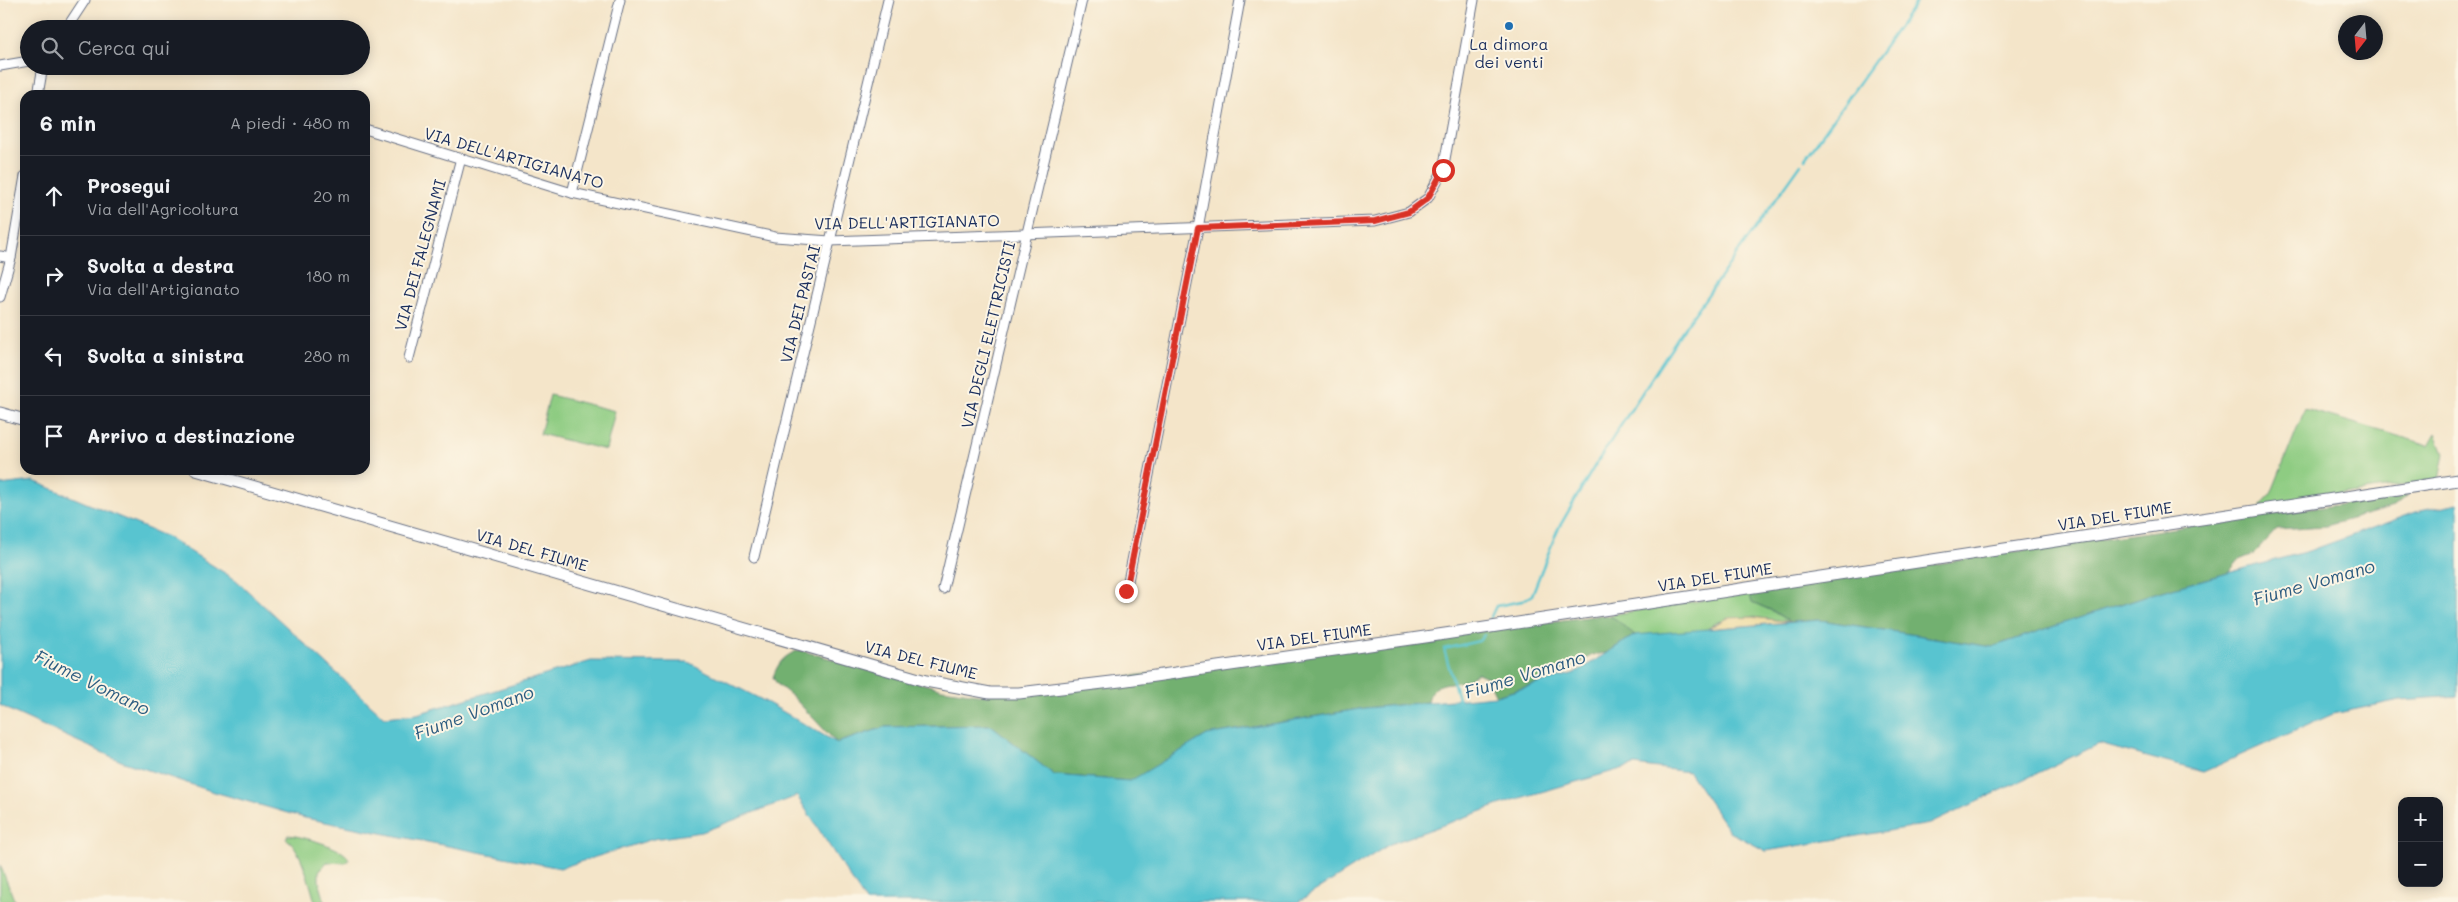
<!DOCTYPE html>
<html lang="it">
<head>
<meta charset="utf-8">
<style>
  :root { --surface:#171b24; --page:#20242c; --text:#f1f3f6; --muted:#9ea1a6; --line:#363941 }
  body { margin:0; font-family:Mali,sans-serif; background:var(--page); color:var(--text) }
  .controls { position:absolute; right:15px; bottom:15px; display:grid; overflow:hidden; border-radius:10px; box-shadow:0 2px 12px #0003 }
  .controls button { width:45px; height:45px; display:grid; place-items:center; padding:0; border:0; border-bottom:1px solid var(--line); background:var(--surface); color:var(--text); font:25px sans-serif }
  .compass { position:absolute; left:2338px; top:15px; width:45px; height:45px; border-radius:50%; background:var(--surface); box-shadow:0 2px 12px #0003; rotate:196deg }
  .stop { position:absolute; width:15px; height:15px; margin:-11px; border:4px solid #d93025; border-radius:50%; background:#fff }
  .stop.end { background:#d93025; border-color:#fff; box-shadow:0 1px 5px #0008 }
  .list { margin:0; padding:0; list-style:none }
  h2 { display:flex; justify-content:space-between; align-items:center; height:65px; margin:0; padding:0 20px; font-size:21px }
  h2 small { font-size:16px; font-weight:400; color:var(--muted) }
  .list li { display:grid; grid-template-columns:32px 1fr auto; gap:15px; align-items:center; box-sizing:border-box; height:80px; padding:0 20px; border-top:1px solid var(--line) }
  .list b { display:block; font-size:19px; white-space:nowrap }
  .list p { margin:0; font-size:16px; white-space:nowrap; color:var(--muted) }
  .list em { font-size:16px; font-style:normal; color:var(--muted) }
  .icon { flex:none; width:28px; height:28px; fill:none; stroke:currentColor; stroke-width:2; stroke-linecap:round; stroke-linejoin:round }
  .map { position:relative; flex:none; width:2458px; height:902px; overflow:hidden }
  .search { position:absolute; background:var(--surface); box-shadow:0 2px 12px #0003; left:20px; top:20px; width:350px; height:55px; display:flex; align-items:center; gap:12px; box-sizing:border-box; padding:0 18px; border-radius:28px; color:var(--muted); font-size:19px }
  .panel { position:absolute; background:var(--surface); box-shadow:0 2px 12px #0003; left:20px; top:90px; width:350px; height:385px; border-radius:15px }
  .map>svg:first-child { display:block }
  .green { fill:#8ecc82; stroke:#547e70 }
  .forest { fill:#72b070; stroke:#467067 }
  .sand { fill:#eeda9e; stroke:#84847e }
  .water { fill:#58c4d0; stroke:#3a7a97 }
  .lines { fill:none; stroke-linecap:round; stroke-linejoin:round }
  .stream { stroke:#58c4d0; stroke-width:2.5 }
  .street-casing { stroke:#676f83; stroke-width:11 }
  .secondary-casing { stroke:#676f83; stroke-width:13 }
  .street { stroke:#fff; stroke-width:9 }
  .secondary { stroke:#fff; stroke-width:11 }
  .route { stroke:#d93025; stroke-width:6 }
  .poi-dot { fill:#1f6fb2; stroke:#fcf5e5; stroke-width:2 }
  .labels { text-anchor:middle; stroke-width:4; stroke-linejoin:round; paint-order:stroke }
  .poi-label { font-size:16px; fill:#1b2f5e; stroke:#fcf5e5 }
  .street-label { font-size:16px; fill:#1b2f5e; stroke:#fcf5e5 }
  .water-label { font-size:18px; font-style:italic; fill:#2d5c80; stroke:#fcf5e5 }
</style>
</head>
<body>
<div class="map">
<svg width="2458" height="902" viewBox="0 0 2458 902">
  <rect width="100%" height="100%" fill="#fcf5e5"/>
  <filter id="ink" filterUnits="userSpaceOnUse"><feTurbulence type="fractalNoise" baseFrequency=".02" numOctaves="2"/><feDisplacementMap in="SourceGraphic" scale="10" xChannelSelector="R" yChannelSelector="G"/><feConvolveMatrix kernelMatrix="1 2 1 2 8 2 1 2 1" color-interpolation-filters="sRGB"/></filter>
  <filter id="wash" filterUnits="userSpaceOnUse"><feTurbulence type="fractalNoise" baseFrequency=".0096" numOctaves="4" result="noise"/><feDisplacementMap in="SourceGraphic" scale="20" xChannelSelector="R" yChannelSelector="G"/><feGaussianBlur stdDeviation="1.12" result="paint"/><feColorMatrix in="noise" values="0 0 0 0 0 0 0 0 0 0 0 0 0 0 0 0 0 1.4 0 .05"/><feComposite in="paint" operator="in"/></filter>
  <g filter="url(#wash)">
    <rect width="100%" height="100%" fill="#f4e5c9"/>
    <g class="green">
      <polygon points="550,395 615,411 606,450 540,434"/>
      <polygon points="2305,409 2429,445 2436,433 2444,454 2439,480 2260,506 2271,494"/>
      <polygon points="1749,593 1752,602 1772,611 1790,622 1752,617 1717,622 1699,635 1635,635 1609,615"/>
      <path d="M288,835c13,1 56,12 61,24l-3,4 -19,-1 -8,9v10l6,21h-10c-4,-14 -15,-58 -29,-63z"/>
      <polygon points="0,865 1,867 15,902 0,902"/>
    </g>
    <g class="forest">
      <polygon points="2408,495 2394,507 2326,526 2277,529 2254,554 2239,560 2228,573 2151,594 1992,647 1820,620 1790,622 1773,611 1752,602 1749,593 2084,541"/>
      <path d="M1602,615c16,0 21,13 33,20l-29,18 -14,2 -18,13 -24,5 -14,11 -40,12 -9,-19 -9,-4c-6,4 -12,8 -19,9 -16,2 -28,1 -31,20l-63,6 -158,27 -76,46 -77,-6 -63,-50 -106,2 -48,16 -45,-47 -15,-12 -4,-7c6,-16 11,-21 26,-27l143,39 42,6z"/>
    </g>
    <polygon class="sand" points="1752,617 1790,622 1707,629 1728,618"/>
    <polygon class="water" points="34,481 167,537 236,580 384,717 417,714 591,661 688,662 768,703 837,743 885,727 991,725 1054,775 1130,781 1207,735 1365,708 1496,696 1575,673 1635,635 1820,620 1992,647 2151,594 2312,550 2416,512 2458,503 2458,696 2400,700 2333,714 2203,772 2099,744 1930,824 1766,851 1730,832 1689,772 1635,765 1513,800 1390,844 1298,902 866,902 797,796 702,832 653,839 560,868 305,818 211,791 121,761 13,712 0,705 0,485"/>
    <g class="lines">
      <g class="stream">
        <polyline points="1805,159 1918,0"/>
        <polyline points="1487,625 1496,606 1522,601 1532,595 1557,531 1594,467 1682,331 1801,164"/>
        <polyline points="1459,702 1444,649 1479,641 1484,635"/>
      </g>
    </g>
  </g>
  <g filter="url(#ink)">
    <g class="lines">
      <defs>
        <g id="street">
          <polyline points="66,29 85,0"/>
          <polyline points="0,66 29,61"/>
          <polyline points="38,95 43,66"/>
          <polyline points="365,129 572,193 775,237 830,241 1375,221 1409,212 1428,198 1443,170 1474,0"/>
          <polyline points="572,193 620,0"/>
          <polyline points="0,256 11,258"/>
          <polyline points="0,297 11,258 25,176"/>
          <polyline points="409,358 461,158"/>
          <polyline points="754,557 888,0"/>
          <polyline points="943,589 1082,0"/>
          <polyline points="1126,591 1198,228 1240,0"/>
        </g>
        <g id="secondary">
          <polyline points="0,413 25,420"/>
          <polyline points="196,470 926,681 990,693 1019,693 1120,681 1425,637 2458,480"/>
        </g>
      </defs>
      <use href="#street" class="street-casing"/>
      <use href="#secondary" class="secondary-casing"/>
      <use href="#street" class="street"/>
      <use href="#secondary" class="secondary"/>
    </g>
  </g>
  <g class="lines" filter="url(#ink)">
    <polyline class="route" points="1126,591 1198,228 1375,221 1409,212 1428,198 1443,170"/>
  </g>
  <circle class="poi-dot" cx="1509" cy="26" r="5"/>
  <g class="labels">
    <g class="poi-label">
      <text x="1509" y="50">La dimora<tspan x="1509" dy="18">dei venti</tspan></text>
    </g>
    <g class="street-label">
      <text transform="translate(514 158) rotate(16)" y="6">VIA DELL'ARTIGIANATO</text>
      <text transform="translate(907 222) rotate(-1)" y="6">VIA DELL'ARTIGIANATO</text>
      <text transform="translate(420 255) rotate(-75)" y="6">VIA DEI FALEGNAMI</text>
      <text transform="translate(800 304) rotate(-76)" y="6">VIA DEI PASTAI</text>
      <text transform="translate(988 335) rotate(-77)" y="6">VIA DEGLI ELETTRICISTI</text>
      <text transform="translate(2115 516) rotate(-9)" y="6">VIA DEL FIUME</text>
      <text transform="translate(532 550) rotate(16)" y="6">VIA DEL FIUME</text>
      <text transform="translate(1715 577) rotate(-9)" y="6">VIA DEL FIUME</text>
      <text transform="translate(1314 637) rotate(-8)" y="6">VIA DEL FIUME</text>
      <text transform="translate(921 660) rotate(14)" y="6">VIA DEL FIUME</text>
    </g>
    <g class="water-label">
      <text transform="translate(2314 583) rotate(-16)" y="6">Fiume Vomano</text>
      <text transform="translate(1525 675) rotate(-17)" y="6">Fiume Vomano</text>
      <text transform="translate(92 683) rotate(26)" y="6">Fiume Vomano</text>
      <text transform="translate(474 713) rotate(-20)" y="6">Fiume Vomano</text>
    </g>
  </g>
</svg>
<div class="controls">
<button>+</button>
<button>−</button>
</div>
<svg class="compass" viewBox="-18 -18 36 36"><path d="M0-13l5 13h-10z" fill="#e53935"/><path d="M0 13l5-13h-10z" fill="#9ea1a6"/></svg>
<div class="stop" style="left:1443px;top:170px"></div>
<div class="stop end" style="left:1126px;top:591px"></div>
<div class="search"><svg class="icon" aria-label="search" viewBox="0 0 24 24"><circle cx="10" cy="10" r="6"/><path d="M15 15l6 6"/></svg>Cerca qui</div>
<section class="panel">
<h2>6 min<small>A piedi · 480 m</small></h2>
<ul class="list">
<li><svg class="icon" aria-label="ahead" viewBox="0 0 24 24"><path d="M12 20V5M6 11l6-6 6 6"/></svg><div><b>Prosegui</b><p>Via dell'Agricoltura</p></div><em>20 m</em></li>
<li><svg class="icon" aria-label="right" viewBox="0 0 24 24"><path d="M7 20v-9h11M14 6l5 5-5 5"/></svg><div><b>Svolta a destra</b><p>Via dell'Artigianato</p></div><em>180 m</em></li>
<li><svg class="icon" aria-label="left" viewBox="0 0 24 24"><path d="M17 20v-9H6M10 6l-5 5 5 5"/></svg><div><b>Svolta a sinistra</b></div><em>280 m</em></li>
<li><svg class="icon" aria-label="arrive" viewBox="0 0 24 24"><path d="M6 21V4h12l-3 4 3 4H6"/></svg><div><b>Arrivo a destinazione</b></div></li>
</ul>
</section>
</div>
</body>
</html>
